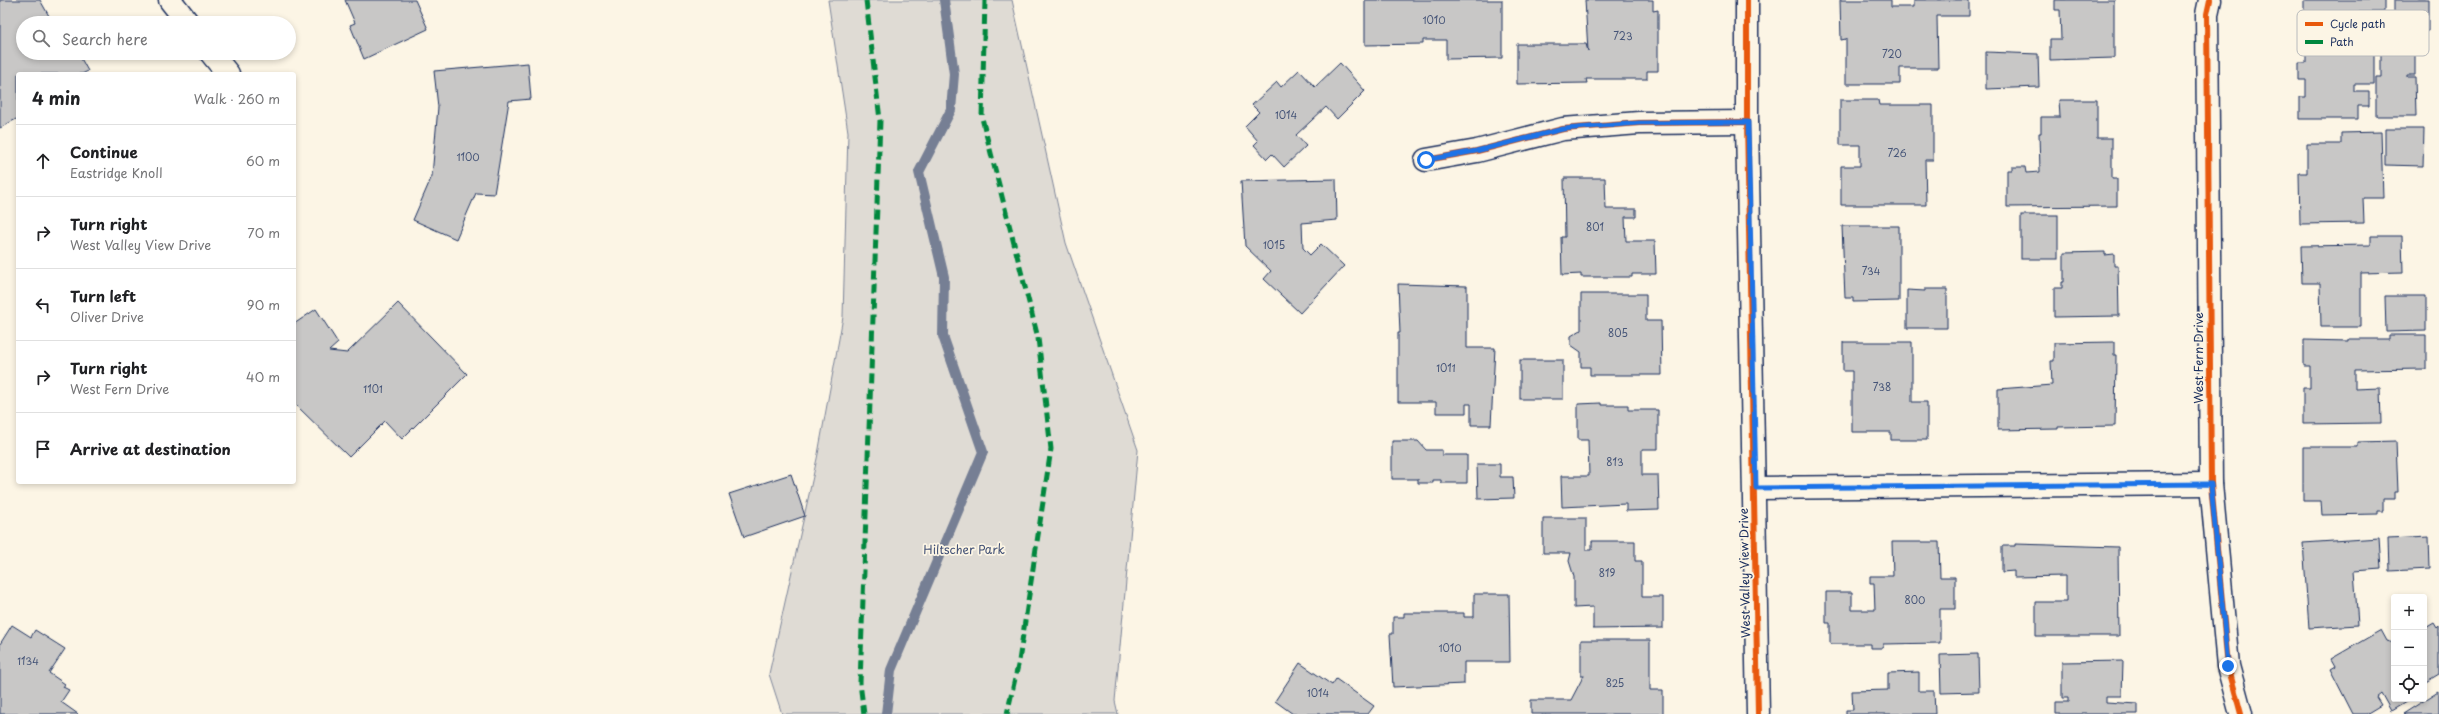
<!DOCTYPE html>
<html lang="en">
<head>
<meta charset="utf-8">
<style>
  :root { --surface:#fff; --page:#f2f2f2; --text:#202124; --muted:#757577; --line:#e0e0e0 }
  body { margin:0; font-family:"Playpen Sans",sans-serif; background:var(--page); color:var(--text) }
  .controls { position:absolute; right:12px; bottom:12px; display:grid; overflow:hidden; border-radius:4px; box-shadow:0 2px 6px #0003 }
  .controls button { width:36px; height:36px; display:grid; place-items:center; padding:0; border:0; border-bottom:1px solid var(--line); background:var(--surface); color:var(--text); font:20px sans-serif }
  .stop { position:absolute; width:12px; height:12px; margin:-9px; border:3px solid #1a73e8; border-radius:50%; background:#fff }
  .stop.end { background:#1a73e8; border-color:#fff; box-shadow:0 1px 4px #0008 }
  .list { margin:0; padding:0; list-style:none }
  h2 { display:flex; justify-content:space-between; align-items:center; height:52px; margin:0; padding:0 16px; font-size:17px }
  h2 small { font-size:13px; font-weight:400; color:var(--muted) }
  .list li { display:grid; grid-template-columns:26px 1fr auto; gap:12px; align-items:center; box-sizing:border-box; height:72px; padding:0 16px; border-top:1px solid var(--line) }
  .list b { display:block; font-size:15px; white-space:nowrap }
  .list p { margin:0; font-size:13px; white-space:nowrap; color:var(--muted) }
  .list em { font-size:13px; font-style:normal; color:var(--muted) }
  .icon { flex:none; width:22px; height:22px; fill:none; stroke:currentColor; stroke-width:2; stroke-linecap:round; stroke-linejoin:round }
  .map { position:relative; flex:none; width:2439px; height:714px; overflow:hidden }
  .search { position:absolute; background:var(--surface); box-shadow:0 2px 6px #0003; left:16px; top:16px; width:280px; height:44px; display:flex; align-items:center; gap:10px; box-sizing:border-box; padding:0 14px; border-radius:22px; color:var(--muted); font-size:15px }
  .panel { position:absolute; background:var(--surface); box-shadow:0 2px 6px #0003; left:16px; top:72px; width:280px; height:412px; border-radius:4px }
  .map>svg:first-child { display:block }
  .green { fill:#dfdbd4; stroke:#7d8599 }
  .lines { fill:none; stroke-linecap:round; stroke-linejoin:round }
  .stream { stroke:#767f94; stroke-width:10 }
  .building { fill:#c8c7c6; stroke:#1b2f5e }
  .street-casing { stroke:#1b2f5e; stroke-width:25 }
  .street { stroke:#fcf5e5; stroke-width:22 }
  .quiet { stroke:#00873e; stroke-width:5; stroke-dasharray:10 5; stroke-linecap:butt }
  .cycleway-casing { stroke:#fcf5e5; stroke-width:8 }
  .cycleway { stroke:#e8590c; stroke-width:6 }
  .route { stroke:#1a73e8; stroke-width:5 }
  .labels { text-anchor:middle; stroke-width:3.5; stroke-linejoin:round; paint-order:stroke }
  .number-label { font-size:10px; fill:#465578 }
  .street-label { font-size:12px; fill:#1b2f5e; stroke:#fcf5e5 }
  .park-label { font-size:12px; fill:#425176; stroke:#fcf5e5 }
  .key { fill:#fcf5e5; stroke:#b8babc; stroke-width:1 }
  .key-label { font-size:11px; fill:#1b2f5e }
</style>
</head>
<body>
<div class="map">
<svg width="2439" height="714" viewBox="0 0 2439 714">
  <rect width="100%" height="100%" fill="#fcf5e5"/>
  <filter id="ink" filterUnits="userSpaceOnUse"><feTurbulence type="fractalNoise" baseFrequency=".025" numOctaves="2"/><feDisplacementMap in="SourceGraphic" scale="8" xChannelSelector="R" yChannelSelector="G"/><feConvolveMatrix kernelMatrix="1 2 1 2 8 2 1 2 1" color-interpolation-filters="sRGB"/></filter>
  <g filter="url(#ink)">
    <polygon class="green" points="828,0 1012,0 1066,243 1138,450 1115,701 1118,714 782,714 769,674 818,454 843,317 848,132"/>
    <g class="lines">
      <polyline class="stream" points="886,714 891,670 983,452 943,336 944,277 919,172 951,110 954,74 944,0"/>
    </g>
    <g class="building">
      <polygon points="0,0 40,0 53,23 23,23 23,53 78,53 88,71 82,74 18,74 18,118 0,128"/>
      <polygon points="345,0 415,0 428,29 364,59 350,25 355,23"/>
      <polygon points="1365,0 1502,0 1502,58 1446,59 1446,40 1423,40 1423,44 1365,45"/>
      <polygon points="1585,0 1653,0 1653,11 1658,10 1658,71 1647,71 1647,79 1586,79 1587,83 1517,84 1517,44 1586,44 1588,51"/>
      <polygon points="1840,0 1891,0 1891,7 1914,7 1914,0 1969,0 1969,16 1937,16 1938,68 1900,68 1900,84 1846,84 1846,39 1841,40"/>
      <polygon points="2055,0 2114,0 2114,58 2050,60 2050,39 2061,39 2060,10 2055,10"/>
      <polygon points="2304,0 2384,0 2384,12 2358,12 2358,17 2321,18 2321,13 2304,13"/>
      <polygon points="2394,0 2428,0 2428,31 2408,31 2408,21 2394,21"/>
      <polygon points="2306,41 2374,41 2374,84 2354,84 2354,91 2369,91 2369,106 2358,106 2358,119 2300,119 2300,97 2306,97 2306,80 2299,80 2299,63 2306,63"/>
      <polygon points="2381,44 2415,44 2415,75 2407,75 2407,77 2415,77 2416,116 2376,116 2376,77 2381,77"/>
      <polygon points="1986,52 2038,54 2039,87 1986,89"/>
      <polygon points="528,63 531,99 509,101 494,194 476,193 456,239 413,220 432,176 438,107 434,71"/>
      <polygon points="1340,63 1365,91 1337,119 1326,107 1296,135 1306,146 1284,167 1272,154 1267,159 1254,145 1258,141 1245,126 1259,112 1252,105 1277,82 1281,87 1299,70 1315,87"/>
      <polygon points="1840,100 1878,100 1879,105 1933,105 1933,160 1925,160 1926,205 1841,205 1841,166 1860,166 1860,145 1840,145"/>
      <polygon points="2059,100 2097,100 2097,138 2112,138 2112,179 2117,179 2117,206 2007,207 2007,170 2012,170 2012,167 2025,167 2026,173 2040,172 2039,133 2041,133 2041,117 2060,117"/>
      <polygon points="2385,129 2424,129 2423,166 2385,165"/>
      <polygon points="2381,132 2383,198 2363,198 2364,223 2300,224 2299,173 2307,173 2307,144 2341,144 2341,133"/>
      <polygon points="1564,178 1605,178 1606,209 1636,209 1636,217 1625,217 1626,241 1655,241 1656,274 1632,274 1632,277 1581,277 1581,274 1562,275 1561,237 1565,237"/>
      <polygon points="1336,179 1337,220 1302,223 1303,248 1310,255 1321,244 1344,266 1300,313 1264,279 1271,271 1245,246 1241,181"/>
      <rect x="2021" y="215" width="37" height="44"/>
      <polygon points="1842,226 1899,226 1899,301 1853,302 1853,298 1845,298"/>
      <polygon points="2371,236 2402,236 2403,272 2361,273 2361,327 2321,327 2320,283 2302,283 2301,246 2371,245"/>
      <polygon points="2105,252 2105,255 2114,254 2114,266 2118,266 2119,316 2054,317 2054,288 2062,288 2062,282 2064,282 2064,253"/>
      <polygon points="1398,284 1467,286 1467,348 1495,348 1491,425 1471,425 1471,404 1466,404 1466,413 1436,413 1436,402 1398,402 1398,333 1400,333"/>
      <polygon points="1925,289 1947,289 1947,328 1907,328 1907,290 1925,291"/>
      <polygon points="1581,294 1646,294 1646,321 1661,321 1662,375 1590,375 1590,367 1581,367 1581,352 1571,345 1571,336 1581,330"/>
      <polygon points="2385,296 2426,296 2426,331 2386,332"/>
      <polygon points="398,303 467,374 402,439 385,421 349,457 294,403 294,324 316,309 338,343 329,351 347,353"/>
      <polygon points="2389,335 2426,335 2426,369 2355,370 2355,389 2380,388 2381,423 2303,424 2303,388 2310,388 2310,366 2304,366 2304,340 2349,341 2349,339 2389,339"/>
      <polygon points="1843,342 1912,342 1912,402 1927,402 1927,440 1891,440 1891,432 1852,432 1852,371 1843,371"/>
      <polygon points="2114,342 2114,355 2116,355 2115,426 2058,427 2058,429 1998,430 1998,389 2052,385 2051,361 2054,361 2054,343"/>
      <rect x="1520" y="360" width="43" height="39"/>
      <polygon points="1601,403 1601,405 1628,405 1628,410 1658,410 1658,449 1642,449 1642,475 1658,475 1659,510 1626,511 1626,504 1562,507 1561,476 1589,476 1588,440 1578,440 1578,404"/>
      <polygon points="1392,441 1418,441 1426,450 1442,450 1442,455 1467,455 1467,483 1441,483 1441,480 1433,480 1433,483 1418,483 1418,479 1392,479"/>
      <polygon points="2396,441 2398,492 2395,492 2395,499 2383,499 2383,511 2378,511 2378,514 2322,515 2321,501 2303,501 2303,447 2358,447 2358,442"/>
      <polygon points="1477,464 1500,464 1500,477 1513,477 1514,498 1478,499"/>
      <polygon points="791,474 805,516 744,537 729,494"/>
      <polygon points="1543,518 1586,518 1586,550 1592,550 1592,541 1635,541 1635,561 1642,561 1642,597 1663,597 1663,628 1593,629 1593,607 1574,608 1574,577 1569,561 1571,553 1543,553"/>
      <polygon points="2429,537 2430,569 2389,571 2388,539"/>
      <polygon points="2379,538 2381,569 2354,571 2358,625 2309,628 2303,543"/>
      <polygon points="1892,542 1939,542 1940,577 1955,577 1955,609 1940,609 1940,643 1883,644 1883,648 1871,648 1871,644 1830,644 1830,623 1826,623 1826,592 1852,592 1852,610 1875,610 1874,583 1870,583 1870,576 1893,576"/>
      <polygon points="2015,544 2118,547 2119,636 2036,636 2036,602 2066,602 2066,576 2014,577 2014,571 2002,572 2002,546 2015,546"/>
      <polygon points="1474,594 1509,594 1510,662 1464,662 1464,684 1393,687 1390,634 1393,634 1393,617 1404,617 1404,613 1464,613 1464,617 1474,617"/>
      <polygon points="2434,623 2437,628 2439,626 2439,674 2424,683 2424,629"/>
      <polygon points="12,625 31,637 35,630 65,649 49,673 65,684 63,687 69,690 61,702 78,714 0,714 0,644"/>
      <polygon points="2381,630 2387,641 2394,643 2394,699 2411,699 2391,711 2381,693 2376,697 2381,705 2366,714 2353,714 2330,669 2335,666 2331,659"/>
      <polygon points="1581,640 1650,640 1650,690 1663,690 1663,714 1531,714 1531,700 1571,700 1584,675 1581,675"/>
      <polygon points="1978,654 1979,692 1941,693 1940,655"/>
      <polygon points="2123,661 2122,696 2106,696 2106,702 2138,704 2138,714 2056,714 2056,702 2068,702 2068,698 2062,698 2062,662"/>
      <polygon points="1300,663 1332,685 1336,679 1374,706 1368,714 1293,714 1275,701"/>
      <polygon points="1919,672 1919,691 1934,691 1935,714 1846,714 1846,710 1853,710 1852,691 1888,690 1888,673"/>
      <polygon points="2439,691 2439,714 2403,714"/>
    </g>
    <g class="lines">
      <defs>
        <g id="street">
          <polyline points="170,0 188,23"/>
          <polyline points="1747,0 1747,122 1758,714"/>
          <polyline points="2210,0 2207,14 2211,484 2228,666 2241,714"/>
          <polyline points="211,53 228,74"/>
          <polyline points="1426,160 1477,151 1563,129 1639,123 1747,122"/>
          <polyline points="1756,488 2211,484"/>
        </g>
      </defs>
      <use href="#street" class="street-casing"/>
      <use href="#street" class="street"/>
      <g class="quiet">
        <polyline points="985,0 982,118 1038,338 1051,449 1019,661 1007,714"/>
        <polyline points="864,714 860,683 880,120 866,0"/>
      </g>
      <defs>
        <g id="cycleway">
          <polyline points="1747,0 1747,122 1758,714"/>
          <polyline points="2210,0 2207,14 2211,484 2228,666 2241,714"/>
          <polyline points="1426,160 1477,151 1563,129 1639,123 1747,122"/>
        </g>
      </defs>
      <use href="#cycleway" class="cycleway-casing"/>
      <use href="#cycleway" class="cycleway"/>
    </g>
  </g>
  <g class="lines" filter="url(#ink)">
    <polyline class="route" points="1426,160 1476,151 1563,129 1639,123 1748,122 1756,488 2211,484 2228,666"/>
  </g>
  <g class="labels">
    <g class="number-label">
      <text x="1434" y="24">1010</text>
      <text x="1623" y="40">723</text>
      <text x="1892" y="58">720</text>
      <text x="1286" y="119">1014</text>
      <text x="1897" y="157">726</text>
      <text x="468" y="161">1100</text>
      <text x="1595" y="231">801</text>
      <text x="1274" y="249">1015</text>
      <text x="1871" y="275">734</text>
      <text x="1618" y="337">805</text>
      <text x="1446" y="372">1011</text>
      <text x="1882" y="391">738</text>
      <text x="373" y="393">1101</text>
      <text x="1615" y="466">813</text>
      <text x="1607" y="577">819</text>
      <text x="1915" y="604">800</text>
      <text x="1450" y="652">1010</text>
      <text x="28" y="665">1134</text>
      <text x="1615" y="687">825</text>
      <text x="1318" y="697">1014</text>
    </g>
    <g class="street-label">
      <text transform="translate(2199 358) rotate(-90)" y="4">West Fern Drive</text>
      <text transform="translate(1745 573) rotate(-91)" y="4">West Valley View Drive</text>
    </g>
    <g class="park-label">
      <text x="964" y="554">Hiltscher Park</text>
    </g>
  </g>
  <rect x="2297" y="10" width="132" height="46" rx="6" class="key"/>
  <rect x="2305" y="22" width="18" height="4" fill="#e8590c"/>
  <rect x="2305" y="40" width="18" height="4" fill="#00873e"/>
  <g class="key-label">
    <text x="2330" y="28">Cycle path</text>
    <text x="2330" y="46">Path</text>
  </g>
</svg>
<div class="controls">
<button>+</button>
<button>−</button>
<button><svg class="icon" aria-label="locate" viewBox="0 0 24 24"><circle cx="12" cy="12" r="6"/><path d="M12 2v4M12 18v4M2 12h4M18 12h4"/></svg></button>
</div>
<div class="stop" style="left:1426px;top:160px"></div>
<div class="stop end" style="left:2228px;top:666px"></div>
<div class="search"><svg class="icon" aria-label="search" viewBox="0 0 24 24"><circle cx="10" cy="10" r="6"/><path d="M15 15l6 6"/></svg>Search here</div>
<section class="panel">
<h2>4 min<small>Walk · 260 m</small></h2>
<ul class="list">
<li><svg class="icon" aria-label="ahead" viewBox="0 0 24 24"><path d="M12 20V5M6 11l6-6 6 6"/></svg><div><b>Continue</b><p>Eastridge Knoll</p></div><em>60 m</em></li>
<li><svg class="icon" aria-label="right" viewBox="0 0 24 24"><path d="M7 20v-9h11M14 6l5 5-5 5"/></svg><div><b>Turn right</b><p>West Valley View Drive</p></div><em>70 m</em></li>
<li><svg class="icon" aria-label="left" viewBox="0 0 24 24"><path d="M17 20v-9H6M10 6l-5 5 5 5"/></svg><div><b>Turn left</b><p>Oliver Drive</p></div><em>90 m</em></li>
<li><svg class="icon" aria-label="right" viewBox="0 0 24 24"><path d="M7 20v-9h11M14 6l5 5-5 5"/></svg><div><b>Turn right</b><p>West Fern Drive</p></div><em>40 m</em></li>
<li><svg class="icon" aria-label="arrive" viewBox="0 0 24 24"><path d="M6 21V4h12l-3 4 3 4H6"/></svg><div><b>Arrive at destination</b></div></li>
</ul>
</section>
</div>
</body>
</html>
